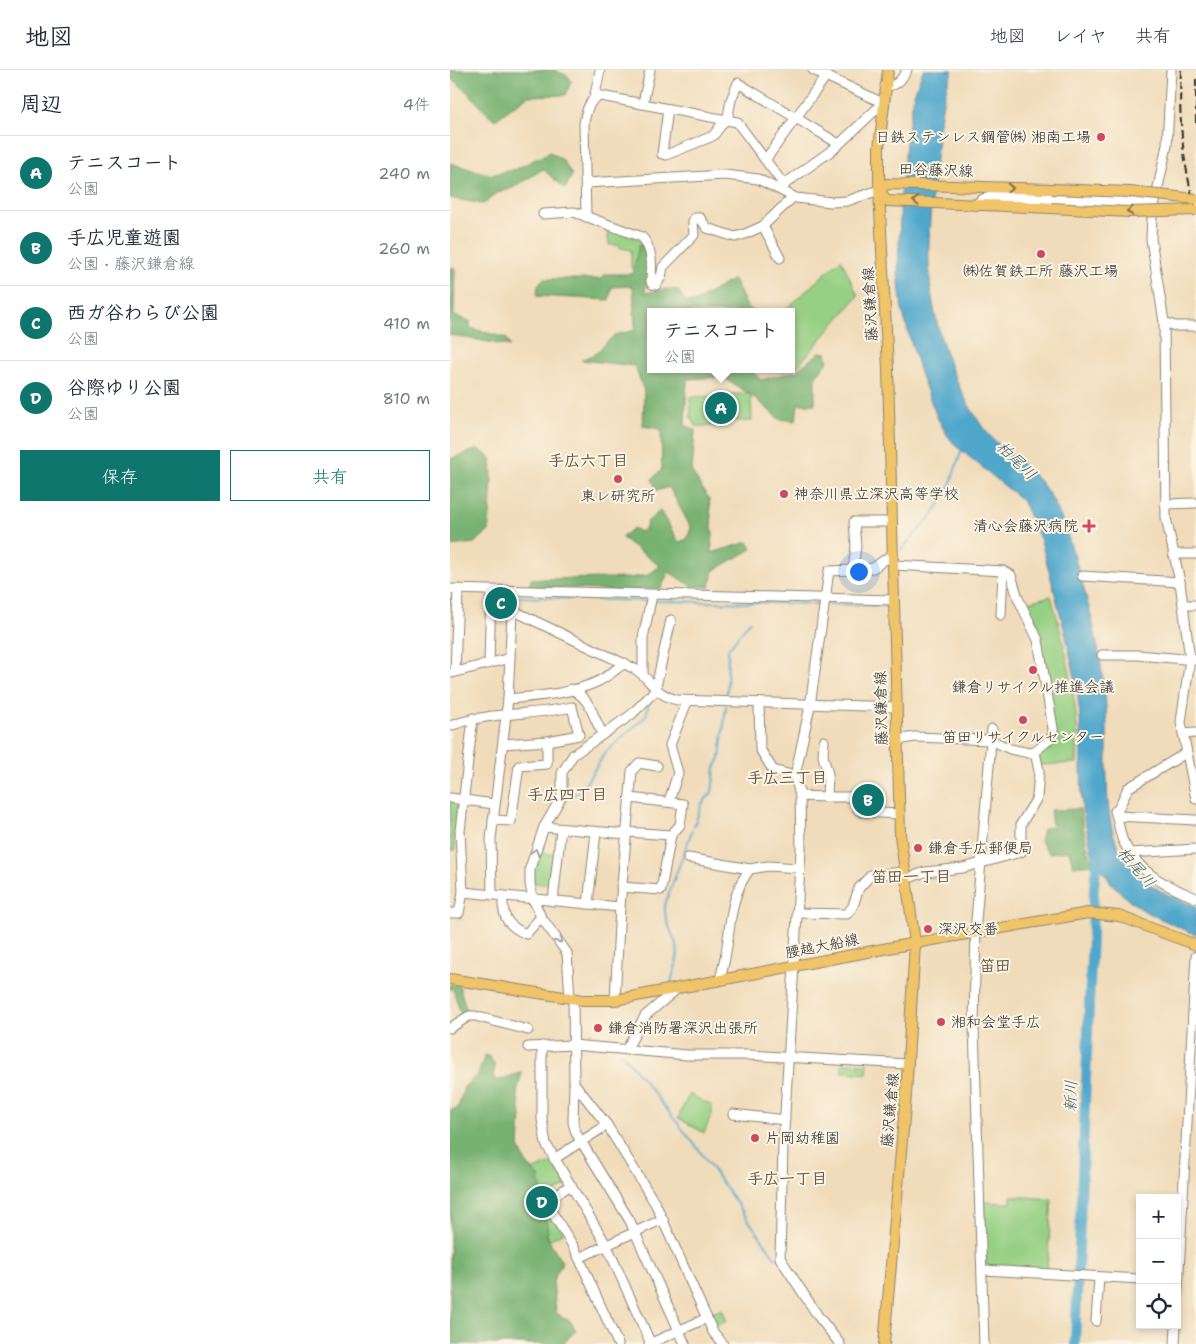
<!DOCTYPE html>
<html lang="ja">
<head>
<meta charset="utf-8">
<style>
  :root { --surface:#fff; --page:#f6f6f7; --text:#1f2937; --muted:#747a83; --line:#e0e1e3; --accent:#0f766e }
  body { margin:0; font-family:"Shantell Sans","Klee One",sans-serif; background:var(--page); color:var(--text) }
  .controls { position:absolute; right:15px; bottom:15px; display:grid; overflow:hidden; border-radius:0px; box-shadow:0 2px 8px #0003 }
  .controls button { width:45px; height:45px; display:grid; place-items:center; padding:0; border:0; border-bottom:1px solid var(--line); background:var(--surface); color:var(--text); font:25px sans-serif }
  .you { position:absolute; left:408px; top:501px; width:18px; height:18px; margin:-12px; border:4px solid #fff; border-radius:50%; background:#1a73e8; box-shadow:0 0 0 8px #1a73e833 }
  .badge { display:grid; place-items:center; width:32px; height:32px; border-radius:50%; background:var(--accent); color:#fff; font-size:16px; font-weight:700 }
  .pin { position:absolute; translate:-50% -50%; border:2px solid #fff; box-shadow:0 1px 5px #0006 }
  .popup { position:absolute; left:197px; top:238px; width:148px; height:65px; box-sizing:border-box; display:grid; place-content:center; border-radius:0px; background:var(--surface); filter:drop-shadow(0 1px 4px #0005); font-size:16px; white-space:nowrap; color:var(--muted) }
  .popup b { font-size:19px; color:var(--text) }
  .popup::after { content:''; position:absolute; left:50%; top:100%; margin-left:-10px; border:10px solid transparent; border-top-color:var(--surface) }
  .list { margin:0; padding:0; list-style:none }
  h2 { display:flex; justify-content:space-between; align-items:center; height:65px; margin:0; padding:0 20px; font-size:21px }
  h2 small { font-size:16px; font-weight:400; color:var(--muted) }
  .list li { display:grid; grid-template-columns:32px 1fr auto; gap:15px; align-items:center; box-sizing:border-box; height:75px; padding:0 20px; border-top:1px solid var(--line) }
  .list b { display:block; font-size:19px; white-space:nowrap }
  .list p { margin:0; font-size:16px; white-space:nowrap; color:var(--muted) }
  .list em { font-size:16px; font-style:normal; color:var(--muted) }
  .actions { display:flex; gap:10px; padding:15px 20px }
  .actions a { flex:1; padding:11px 0; border:1px solid var(--accent); border-radius:0px; text-align:center; font-size:18px; color:var(--accent) }
  .actions .main { background:var(--accent); color:#fff }
  .icon { flex:none; width:28px; height:28px; fill:none; stroke:currentColor; stroke-width:2; stroke-linecap:round; stroke-linejoin:round }
  .map { position:relative; flex:none; width:746px; height:1274px; overflow:hidden }
  header { display:flex; align-items:center; gap:30px; box-sizing:border-box; height:70px; padding:0 25px; background:var(--surface); border-bottom:1px solid var(--line) }
  header strong { font-size:24px }
  nav { display:flex; gap:28px; margin-inline-start:auto; font-size:18px }
  main { display:flex }
  aside { flex:1; background:var(--surface) }
  .map>svg:first-child { display:block }
  .green { fill:#96d084; stroke:#607e58 }
  .forest { fill:#78b272; stroke:#526e4e }
  .water { fill:#50a7cc; stroke:#3e697c }
  .lines { fill:none; stroke-linecap:round; stroke-linejoin:round }
  .stream { stroke:#50a7cc; stroke-width:2 }
  .river { stroke:#50a7cc; stroke-width:10 }
  .minor-casing { stroke:#8e8472; stroke-width:11 }
  .major-casing { stroke:#8e8472; stroke-width:12 }
  .minor { stroke:#fff; stroke-width:9 }
  .major { stroke:#f0c469; stroke-width:10 }
  .rail { stroke:#2b2b2b; stroke-width:2; stroke-dasharray:8 4; stroke-linecap:butt }
  .major-bridge-casing { stroke:#8e8472; stroke-width:12; stroke-linecap:butt }
  .major-bridge { stroke:#f0c469; stroke-width:10 }
  .oneway { stroke:#847047 }
  .oneway2 { stroke:#a0a0a0 }
  .poi-dot { fill:#d1495b; stroke:#fcf5e5; stroke-width:2 }
  .labels { text-anchor:middle; stroke-width:4; stroke-linejoin:round; paint-order:stroke }
  .poi-label { font-size:15px; fill:#2b2b2b; stroke:#fcf5e5; text-anchor:start }
  .street-label { font-size:15px; fill:#2b2b2b; stroke:#fcf5e5 }
  .neighbourhood-label { font-size:16px; font-weight:bold; fill:#64543f; stroke:#fcf5e5 }
  .water-label { font-size:16px; font-style:italic; fill:#3a5d6b; stroke:#fcf5e5 }
</style>
</head>
<body>
<header>
<strong>地図</strong>
<nav><a>地図</a><a>レイヤ</a><a>共有</a></nav>
</header>
<main>
<aside>
<h2>周辺<small>4件</small></h2>
<ul class="list">
<li><span class="badge">A</span><div><b>テニスコート</b><p>公園</p></div><em>240 m</em></li>
<li><span class="badge">B</span><div><b>手広児童遊園</b><p>公園 · 藤沢鎌倉線</p></div><em>260 m</em></li>
<li><span class="badge">C</span><div><b>西ガ谷わらび公園</b><p>公園</p></div><em>410 m</em></li>
<li><span class="badge">D</span><div><b>谷際ゆり公園</b><p>公園</p></div><em>810 m</em></li>
</ul>
<div class="actions"><a class="main">保存</a><a>共有</a></div>
</aside>
<div class="map">
<svg width="746" height="1274" viewBox="0 0 746 1274">
  <rect width="100%" height="100%" fill="#fcf5e5"/>
  <filter id="ink" filterUnits="userSpaceOnUse"><feTurbulence type="fractalNoise" baseFrequency=".02" numOctaves="2"/><feDisplacementMap in="SourceGraphic" scale="10" xChannelSelector="R" yChannelSelector="G"/><feConvolveMatrix kernelMatrix="1 2 1 2 8 2 1 2 1" color-interpolation-filters="sRGB"/></filter>
  <filter id="wash" filterUnits="userSpaceOnUse"><feTurbulence type="fractalNoise" baseFrequency=".0096" numOctaves="4" result="noise"/><feDisplacementMap in="SourceGraphic" scale="20" xChannelSelector="R" yChannelSelector="G"/><feGaussianBlur stdDeviation="1.12" result="paint"/><feColorMatrix in="noise" values="0 0 0 0 0 0 0 0 0 0 0 0 0 0 0 0 0 1.4 0 .05"/><feComposite in="paint" operator="in"/></filter>
  <g filter="url(#wash)">
    <rect width="100%" height="100%" fill="#f0dcba"/>
    <g class="green">
      <polygon points="157,157 188,169 195,175 200,199 181,198 181,180 171,178 168,175 159,175"/>
      <path d="M391,189l17,37 -61,71c-11,5 -21,6 -33,2h27v-57h-8z"/>
      <polygon points="272,324 301,324 302,351 273,351 272,356 246,356 241,348 240,327 271,326"/>
      <polygon points="45,526 58,526 57,539 44,539"/>
      <path d="M601,526c15,54 29,110 26,167l-38,2 -1,-10 13,-13 -7,-81 -20,-58z"/>
      <polygon points="409,725 427,725 426,742 411,740"/>
      <polygon points="0,731 8,732 4,764 5,780 0,780"/>
      <polygon points="89,782 105,785 102,815 84,813 84,801"/>
      <polygon points="392,993 418,994 417,1004 392,1002"/>
      <polygon points="239,1024 262,1036 262,1044 254,1063 228,1048"/>
      <polygon points="102,1093 117,1115 97,1127 113,1163 99,1170 88,1139 81,1101"/>
      <polygon points="561,1126 602,1129 597,1200 536,1195 534,1132 561,1133"/>
      <polygon points="272,1239 277,1251 265,1257 260,1244"/>
    </g>
    <g class="forest">
      <path d="M0,0h104l14,6 3,5 -5,14 -38,1 -33,24c-17,-13 -27,-31 -45,-42z"/>
      <polygon points="100,82 113,90 122,105 115,119 93,99 63,118 49,122 33,134 0,128 0,93 41,105 66,99"/>
      <polygon points="189,175 192,175 198,197 195,223 216,219 228,220 236,232 244,232 284,209 297,237 304,242 227,242 220,239 218,242 201,242 201,299 299,299 311,310 346,301 370,282 376,283 378,292 365,307 365,334 348,334 346,351 329,349 305,328 273,307 237,309 235,355 245,360 242,402 259,429 263,465 261,483 298,472 302,479 263,501 260,517 242,516 219,502 211,518 170,521 79,516 81,509 179,508 198,505 210,496 171,467 184,458 190,462 196,458 197,452 210,441 229,472 237,469 241,458 219,417 207,421 202,409 212,399 211,359 193,356 194,321 185,296 131,290 145,284 164,265 185,260 183,216 162,217 159,230 87,226 88,215 93,209 150,209 156,204 183,204"/>
      <polygon points="0,197 5,198 4,246 20,251 20,258 56,268 60,276 0,265"/>
      <polygon points="28,379 41,388 42,407 39,461 24,473 1,476 0,389"/>
      <polygon points="630,739 636,772 643,794 623,796 619,781 599,783 590,771 593,759 602,756 600,740"/>
      <polygon points="0,914 9,915 17,942 12,948 3,919 0,919"/>
      <polygon points="35,985 40,987 45,996 43,1005 46,1011 72,1002 67,1023 71,1045 69,1077 76,1093 89,1107 98,1162 96,1165 112,1192 103,1211 106,1243 121,1252 126,1260 113,1274 0,1274 0,1040 8,1038 14,1017 28,1004"/>
    </g>
    <path class="water" d="M473,0h30c-12,26 -14,58 -17,87 -4,35 -8,71 -7,107 1,53 22,118 53,162 17,24 46,38 63,62 10,14 17,30 22,46 18,52 35,118 39,173 4,42 -6,106 14,143 17,31 44,45 76,56v29l-50,-23 -19,-13 -16,-16 -18,-26 -11,-48 -2,-93 -4,-34 -11,-50 -24,-91 -19,-41 -66,-54 -9,-11 -10,-18 -17,-44 -18,-63 -4,-37 3,-80 5,-51 8,-48z"/>
    <g class="lines">
      <g class="stream">
        <polyline points="451,480 483,444 498,421 512,379"/>
        <polyline points="70,527 197,531"/>
        <polyline points="204,531 372,534"/>
        <polyline points="376,534 436,536"/>
        <polyline points="277,628 278,579 300,551"/>
        <polyline points="115,729 131,721 155,683 196,646 199,633"/>
        <polyline points="244,756 252,734 262,722 265,698 270,688 276,636"/>
        <path d="M221,913c2,-11 9,-26 6,-36 -4,-13 -14,-29 -12,-43l27,-73"/>
        <polyline points="172,983 249,1080 326,1189"/>
      </g>
      <polyline class="river" points="625,1274 644,817 647,789 654,784"/>
    </g>
  </g>
  <g filter="url(#ink)">
    <g class="lines">
      <defs>
        <g id="minor">
          <polyline points="721,0 717,75 702,146 701,169 714,252 716,448 730,512 740,589 731,652 746,729"/>
          <path d="M435,16c13,0 16,-6 22,-16"/>
          <polyline points="144,29 150,0"/>
          <polyline points="193,33 200,0"/>
          <polyline points="218,39 212,84 216,85 263,66 278,46 281,30 288,13 389,74"/>
          <polyline points="316,89 376,6"/>
          <polyline points="136,113 275,105 308,109 346,128 381,132 397,131 429,120"/>
          <polyline points="333,119 336,113 385,78 433,33 363,0"/>
          <polyline points="525,135 533,129 542,126 705,133"/>
          <path d="M93,144l31,-2 68,25c11,13 10,28 9,44l1,3 4,1 5,-8 2,-10 31,-32 -1,-14 2,-3h5l7,10 28,9 10,-3 18,-8 30,-29"/>
          <path d="M136,147l-2,-94c2,-11 5,-25 17,-27l136,26 47,63"/>
          <polyline points="313,156 330,188"/>
          <polyline points="714,252 725,256 746,256"/>
          <polyline points="715,434 746,433"/>
          <polyline points="723,484 746,484"/>
          <polyline points="443,495 553,501 561,505 568,528 588,570 603,658 603,666 585,682 579,683 560,679 541,670 465,667 447,670"/>
          <polyline points="403,500 423,498 443,484"/>
          <polyline points="632,506 730,512"/>
          <polyline points="0,519 444,530"/>
          <polyline points="733,535 746,535"/>
          <path d="M62,540l123,59c17,11 19,25 42,31l219,7"/>
          <polyline points="551,545 553,501"/>
          <polyline points="652,585 687,585 746,590"/>
          <polyline points="39,593 41,520"/>
          <polyline points="5,602 8,520"/>
          <polyline points="2,603 60,588"/>
          <polyline points="193,604 193,568 202,525"/>
          <path d="M121,619c21,10 21,28 32,45"/>
          <path d="M58,629c29,-3 64,-5 91,-18 9,-5 17,-12 26,-18"/>
          <polyline points="309,634 310,679 323,700 345,706"/>
          <path d="M0,656c39,-15 82,-10 122,-19l7,28 -32,6 -44,3"/>
          <polyline points="733,664 746,663"/>
          <polyline points="350,726 377,727 378,704 373,686 374,671"/>
          <polyline points="377,727 406,727 408,740 412,742 449,744"/>
          <polyline points="0,728 44,734"/>
          <polyline points="219,731 228,703 220,675 237,632"/>
          <path d="M665,741c4,10 4,21 8,30 15,32 43,45 73,57"/>
          <polyline points="666,744 678,718 736,683"/>
          <polyline points="667,746 746,750"/>
          <polyline points="43,750 61,751 69,696 97,694 97,671"/>
          <polyline points="94,757 177,764"/>
          <polyline points="177,762 221,765"/>
          <polyline points="680,783 746,779"/>
          <polyline points="238,788 300,799 318,796 349,798"/>
          <polyline points="456,809 475,802 513,798 571,782 571,754 587,728 589,701 585,682"/>
          <polyline points="171,817 211,820 221,765 230,755 233,734 180,728"/>
          <polyline points="13,822 170,837"/>
          <polyline points="42,825 41,769 58,629 63,521"/>
          <path d="M53,827c-1,21 5,29 23,37l15,-17"/>
          <polyline points="103,831 111,759"/>
          <polyline points="138,834 146,762"/>
          <polyline points="0,843 9,843 13,822 10,761 23,648"/>
          <polyline points="347,843 397,844 403,836 409,818 421,805 455,802"/>
          <path d="M269,911c14,-37 5,-79 31,-112"/>
          <polyline points="120,928 117,883 91,847 83,829 80,814 80,798 94,757 112,726 112,703 123,685 181,645 205,621 221,550"/>
          <polyline points="123,929 124,1013 157,1055 206,1135 263,1262 273,1274"/>
          <polyline points="165,930 170,837 182,701 189,693 207,696"/>
          <polyline points="0,958 19,946 25,946 78,960"/>
          <polyline points="92,976 92,1049 96,1074 157,1176 201,1274"/>
          <polyline points="78,977 123,975 237,985 299,985 458,994"/>
          <polyline points="176,980 195,946 228,918"/>
          <polyline points="124,1013 123,1052 126,1063 180,1151 235,1274"/>
          <polyline points="283,1044 335,1050"/>
          <polyline points="104,1089 157,1055"/>
          <polyline points="121,1115 99,1129 98,1136 125,1179 168,1274"/>
          <polyline points="129,1188 213,1149"/>
          <polyline points="533,1200 690,1209"/>
          <polyline points="727,1239 746,886"/>
          <polyline points="646,1251 649,1207"/>
          <polyline points="199,1274 257,1248"/>
          <polyline points="390,1274 368,1246 330,1188 333,1076 351,780 350,726 345,706 360,636 379,501 403,500 406,476 404,452 442,452"/>
          <polyline points="534,1274 524,956 526,851 542,659"/>
          <polyline points="725,1274 726,1255"/>
        </g>
        <g id="major">
          <polyline points="601,138 436,131 429,120 437,114 602,119"/>
          <polyline points="0,909 133,930 165,930 465,873 638,843 669,846 746,875"/>
          <polyline points="434,1274 456,1025 465,873 450,765 438,299 429,120 429,78 438,0"/>
        </g>
      </defs>
      <use href="#minor" class="minor-casing"/>
      <use href="#major" class="major-casing"/>
      <use href="#minor" class="minor"/>
      <use href="#major" class="major"/>
      <g class="rail">
        <path d="M731,0c-3,48 2,94 15,141"/>
        <polyline points="746,9 746,53"/>
      </g>
      <defs>
        <g id="major-bridge">
          <polyline points="602,119 680,122 746,129"/>
          <polyline points="601,138 679,142 746,140"/>
        </g>
      </defs>
      <use href="#major-bridge" class="major-bridge-casing"/>
      <use href="#major-bridge" class="major-bridge"/>
    </g>
    <defs><path id="oneway-chevron" d="M-2-3.5L2.5 0L-2 3.5" fill="none" stroke-width="1.6" stroke-linecap="round" stroke-linejoin="round" transform="scale(1.25)"/></defs>
    <g class="oneway">
      <use href="#oneway-chevron" transform="translate(560 118) rotate(2)"/>
      <use href="#oneway-chevron" transform="translate(466 131) rotate(-179)"/>
      <use href="#oneway-chevron" transform="translate(680 141) rotate(-179)"/>
    </g>
    <g class="oneway2">
      <use href="#oneway-chevron" transform="translate(85 782) rotate(-72)"/>
      <use href="#oneway-chevron" transform="translate(109 870) rotate(51)"/>
    </g>
  </g>
  <g class="poi-dot">
    <circle cx="651" cy="67" r="5"/>
    <circle cx="591" cy="184" r="5"/>
    <circle cx="168" cy="409" r="5"/>
    <circle cx="334" cy="424" r="5"/>
    <path d="M636.5 448.5h5v5h5v5h-5v5h-5v-5h-5v-5h5z"/>
    <circle cx="583" cy="600" r="5"/>
    <circle cx="573" cy="650" r="5"/>
    <circle cx="468" cy="778" r="5"/>
    <circle cx="478" cy="859" r="5"/>
    <circle cx="491" cy="952" r="5"/>
    <circle cx="148" cy="958" r="5"/>
    <circle cx="305" cy="1068" r="5"/>
  </g>
  <g class="labels">
    <g class="poi-label">
      <text x="641" y="72" text-anchor="end">日鉄ステンレス鋼管㈱ 湘南工場</text>
      <text x="591" y="206" text-anchor="middle">㈱佐賀鉄工所 藤沢工場</text>
      <text x="344" y="429">神奈川県立深沢高等学校</text>
      <text x="168" y="431" text-anchor="middle">東レ研究所</text>
      <text x="628" y="461" text-anchor="end">清心会藤沢病院</text>
      <text x="583" y="622" text-anchor="middle">鎌倉リサイクル推進会議</text>
      <text x="573" y="672" text-anchor="middle">笛田リサイクルセンター</text>
      <text x="478" y="783">鎌倉手広郵便局</text>
      <text x="488" y="864">深沢交番</text>
      <text x="501" y="957">湘和会堂手広</text>
      <text x="158" y="963">鎌倉消防署深沢出張所</text>
      <text x="315" y="1073">片岡幼稚園</text>
    </g>
    <g class="street-label">
      <text transform="translate(486 100) rotate(2)" y="5">田谷藤沢線</text>
      <text transform="translate(420 234) rotate(-93)" y="5">藤沢鎌倉線</text>
      <text transform="translate(431 638) rotate(-91)" y="5">藤沢鎌倉線</text>
      <text transform="translate(372 876) rotate(-11)" y="5">腰越大船線</text>
      <text transform="translate(440 1040) rotate(-85)" y="5">藤沢鎌倉線</text>
    </g>
    <g class="neighbourhood-label">
      <text x="138" y="396">手広六丁目</text>
      <text x="337" y="713">手広三丁目</text>
      <text x="117" y="730">手広四丁目</text>
      <text x="461" y="812">笛田一丁目</text>
      <text x="545" y="901">笛田</text>
      <text x="337" y="1114">手広一丁目</text>
    </g>
    <g class="water-label">
      <text transform="translate(567 390) rotate(44)" y="6">柏尾川</text>
      <text transform="translate(687 797) rotate(49)" y="6">柏尾川</text>
      <text transform="translate(620 1026) rotate(-88)" y="6">新川</text>
    </g>
  </g>
</svg>
<div class="controls">
<button>+</button>
<button>−</button>
<button><svg class="icon" aria-label="locate" viewBox="0 0 24 24"><circle cx="12" cy="12" r="6"/><path d="M12 2v4M12 18v4M2 12h4M18 12h4"/></svg></button>
</div>
<div class="you"></div>
<div class="pin badge" style="left:271px;top:338px">A</div>
<div class="popup"><b>テニスコート</b>公園</div>
<div class="pin badge" style="left:418px;top:730px">B</div>
<div class="pin badge" style="left:51px;top:533px">C</div>
<div class="pin badge" style="left:92px;top:1132px">D</div>
</div>
</main>
</body>
</html>
